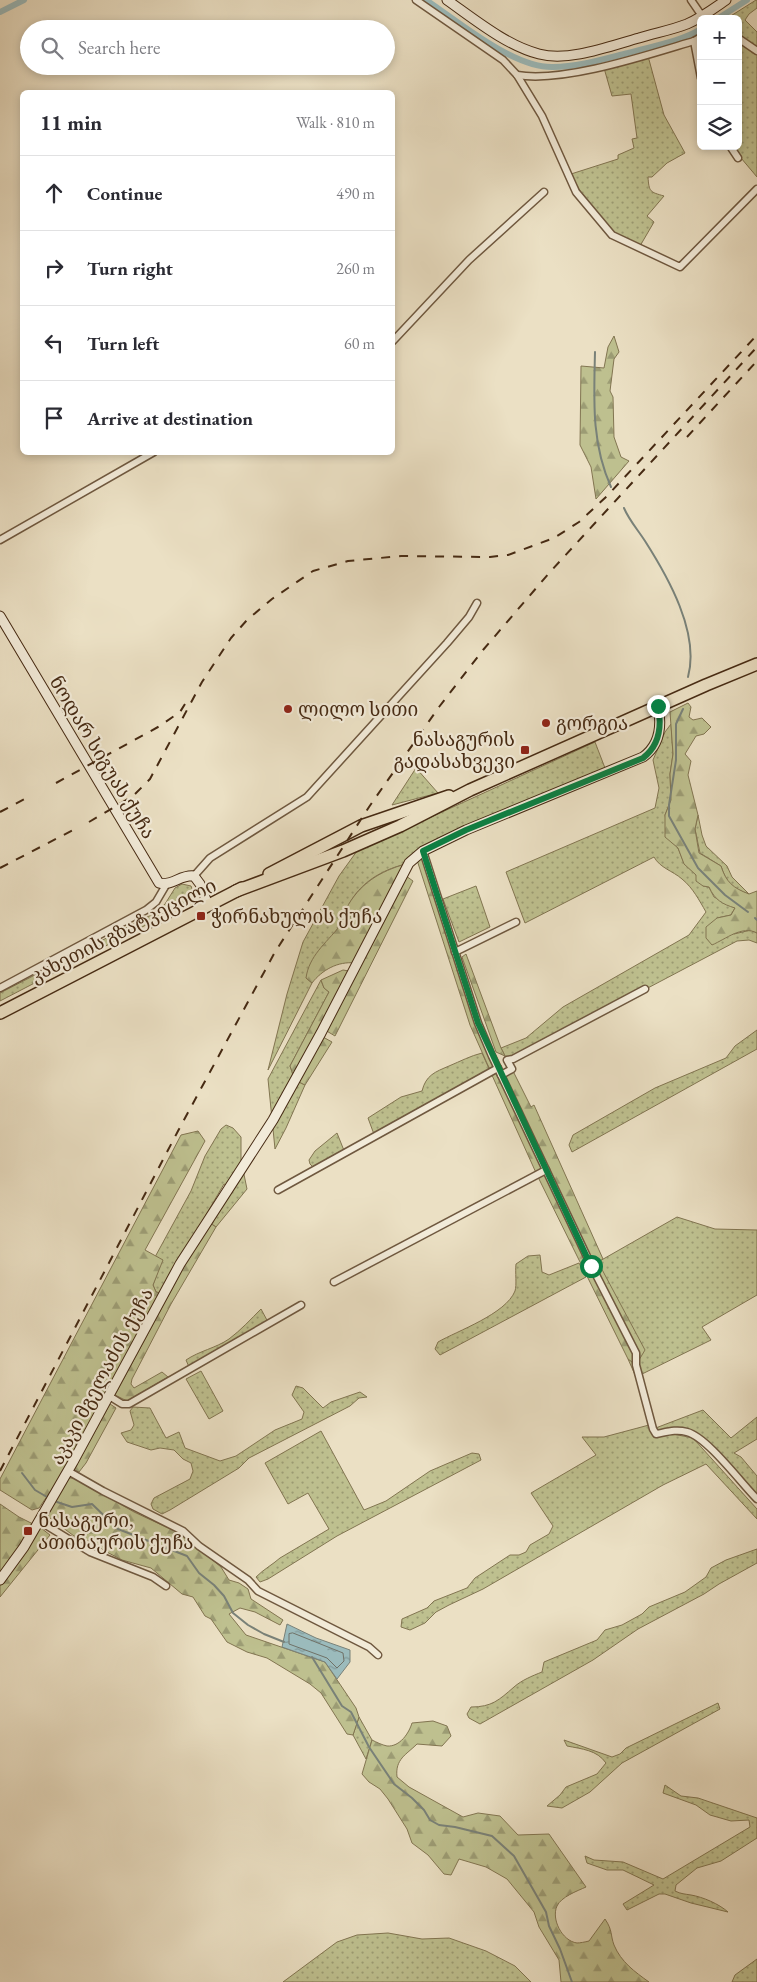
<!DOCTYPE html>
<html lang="en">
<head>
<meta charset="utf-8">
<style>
  :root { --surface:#fff; --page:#f2f2f3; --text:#2b2b33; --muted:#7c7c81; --line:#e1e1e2 }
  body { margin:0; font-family:"EB Garamond","Noto Serif Georgian",serif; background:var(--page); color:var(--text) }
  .controls { position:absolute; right:15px; top:15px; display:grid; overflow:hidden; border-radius:8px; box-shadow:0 2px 8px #0003 }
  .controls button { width:45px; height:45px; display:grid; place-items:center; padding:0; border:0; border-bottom:1px solid var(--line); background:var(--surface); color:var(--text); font:25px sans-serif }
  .stop { position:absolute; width:15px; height:15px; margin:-11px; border:4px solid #0b8043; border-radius:50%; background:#fff }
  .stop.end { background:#0b8043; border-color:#fff; box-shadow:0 1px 5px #0008 }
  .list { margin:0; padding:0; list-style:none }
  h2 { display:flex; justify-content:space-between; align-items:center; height:65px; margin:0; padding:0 20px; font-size:21px }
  h2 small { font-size:16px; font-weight:400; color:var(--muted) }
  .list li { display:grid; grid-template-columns:32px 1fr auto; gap:15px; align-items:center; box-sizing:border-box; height:75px; padding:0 20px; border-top:1px solid var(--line) }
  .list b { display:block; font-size:19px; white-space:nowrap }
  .list em { font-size:16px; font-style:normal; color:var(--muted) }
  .icon { flex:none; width:28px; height:28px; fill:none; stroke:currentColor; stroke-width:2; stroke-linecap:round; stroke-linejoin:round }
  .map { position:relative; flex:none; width:757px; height:1982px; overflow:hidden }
  .search { position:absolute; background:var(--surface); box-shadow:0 2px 8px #0003; left:20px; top:20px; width:375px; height:55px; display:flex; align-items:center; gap:12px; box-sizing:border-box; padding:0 18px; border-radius:28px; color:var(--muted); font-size:19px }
  .panel { position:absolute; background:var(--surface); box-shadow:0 2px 8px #0003; left:20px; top:90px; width:375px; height:365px; border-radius:8px }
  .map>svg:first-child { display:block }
  .grass { fill:url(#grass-dots); stroke:#827551 }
  .forest { fill:url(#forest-firs); stroke:#827551 }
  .water { fill:url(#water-ripples); stroke:#798178 }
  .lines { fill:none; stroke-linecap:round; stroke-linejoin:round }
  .shore { stroke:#707268; stroke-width:1 }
  .stream { stroke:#798178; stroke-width:2 }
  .canal { stroke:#9bbbbc; stroke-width:6 }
  .street-casing { stroke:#6f583f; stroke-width:9 }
  .secondary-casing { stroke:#462a13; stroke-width:11 }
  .highway-casing { stroke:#462a13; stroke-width:14 }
  .street { stroke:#f2ebd9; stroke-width:6 }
  .secondary { stroke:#f2ebd9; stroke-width:9 }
  .highway { stroke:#ebe0c4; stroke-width:11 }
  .rail { stroke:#462a13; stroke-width:2; stroke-dasharray:9 9; stroke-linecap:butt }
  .route { stroke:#0b8043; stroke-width:6 }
  .poi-dot { fill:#8f2418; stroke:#f2ebd9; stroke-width:2 }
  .labels { text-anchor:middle; stroke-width:4.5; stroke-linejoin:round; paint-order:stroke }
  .poi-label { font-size:19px; fill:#462a13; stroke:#f2ebd9; text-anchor:start }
  .street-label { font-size:19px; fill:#462a13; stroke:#f2ebd9 }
</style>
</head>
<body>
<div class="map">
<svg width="757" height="1982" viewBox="0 0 757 1982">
  <defs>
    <pattern id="grass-dots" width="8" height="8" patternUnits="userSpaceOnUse" patternTransform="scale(1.25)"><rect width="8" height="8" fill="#bec08f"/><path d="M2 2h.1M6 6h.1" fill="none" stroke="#9c9c74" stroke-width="1.8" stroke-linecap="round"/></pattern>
    <pattern id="forest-firs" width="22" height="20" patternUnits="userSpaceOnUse" patternTransform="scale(1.25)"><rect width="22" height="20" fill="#bec08f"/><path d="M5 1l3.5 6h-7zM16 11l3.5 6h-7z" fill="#9c9c74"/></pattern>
    <pattern id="water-ripples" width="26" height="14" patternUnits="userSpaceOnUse" patternTransform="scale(1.25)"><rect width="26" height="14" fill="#9bbbbc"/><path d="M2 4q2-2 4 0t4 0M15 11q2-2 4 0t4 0" fill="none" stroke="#809898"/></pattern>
  </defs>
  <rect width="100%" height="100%" fill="#ebe0c4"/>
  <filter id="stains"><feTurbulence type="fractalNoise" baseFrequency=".004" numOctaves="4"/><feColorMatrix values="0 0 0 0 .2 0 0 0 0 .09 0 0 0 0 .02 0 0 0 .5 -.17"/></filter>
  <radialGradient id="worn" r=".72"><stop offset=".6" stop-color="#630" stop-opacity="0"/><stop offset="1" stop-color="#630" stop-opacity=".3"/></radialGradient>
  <g class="grass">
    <polygon points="756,0 757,0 757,8 749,14 745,20 757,32 757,48 738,36 738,19 726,19"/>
    <polygon points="738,41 757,54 757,177 741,158 734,146 738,146"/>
    <path d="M648,56l16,59 21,38 -18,10 -15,14h-4c1,15 2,15 16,19l-17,20 7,6 -14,24 -18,-8 -9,-7 -33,-40 -9,-17 47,-15v-4l16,-7 -2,-9 5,-1 -6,-44 -19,2 -8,-28z"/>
    <path d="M671,724l2,30 -3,20 1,26 -6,15 4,24 9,9 6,15 12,12 7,11 6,1 5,10 21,11 -4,7 -14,3 17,16 17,-4 6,3v10l-8,-3 -12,1 -224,118 -6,1 -6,-12 25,-10 37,-31 126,-72 17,-23c-7,-12 -13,-24 -24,-33 -9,-8 -22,-11 -28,-22l-129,66 -19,-51 149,-64 4,-20 -6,-28 12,-28z"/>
    <path d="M595,742l10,26 -158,66 -26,13 -8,7 -7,10c-30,7 -55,25 -63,56l-37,58 6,5 -44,87 19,-76 16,-52 36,-66 18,-25z"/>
    <polygon points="416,768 438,793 392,805"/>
    <path d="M698,815l4,20 4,11 21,20 5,11 17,17c-18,-6 -22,-10 -28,-28l-21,-13 -5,-24z"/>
    <polygon points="182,884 191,886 194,894 192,901 0,1001 0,993 155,913 165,904 175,888"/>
    <polygon points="476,886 490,927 459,942 443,899"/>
    <polygon points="321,980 324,988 329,992 290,1066 295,1080 305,1085 286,1128 275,1149 268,1079"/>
    <polygon points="757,1030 757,1049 572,1152 569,1145 573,1135 655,1088 726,1058 735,1046"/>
    <path d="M482,1053l9,20 -116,64 -7,-19 33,-21 21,-6c4,-16 13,-19 27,-25 12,-5 21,-10 33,-13z"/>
    <polygon points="226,1125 233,1128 241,1137 241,1160 247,1189 216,1227 210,1223 233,1188 224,1184 160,1293 156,1292 153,1285 157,1274 155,1257 191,1191 205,1156 221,1129"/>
    <polygon points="337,1133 345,1153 315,1169 310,1164 309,1160 315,1151"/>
    <polygon points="677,1217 715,1229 757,1230 757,1295 702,1327 711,1340 636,1377 628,1359 636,1364 598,1262"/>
    <path d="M540,1255l2,17 7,3 30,-12 7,14 -146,78 -5,-6 3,-7c19,-11 68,-28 77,-51 2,-6 0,-19 1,-27l12,-8z"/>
    <path d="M261,1309l7,13 -79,45 -3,-7c13,-9 30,-12 43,-21 12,-9 22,-20 32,-30z"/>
    <polygon points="201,1371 223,1411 209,1419 186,1379"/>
    <polygon points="296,1386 303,1388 323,1408 331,1402 360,1392 367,1397 359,1398 350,1406 249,1458 239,1468 170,1510 162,1514 153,1509 151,1504 154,1498 190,1479 193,1471 191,1463 183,1459 174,1450 160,1448 151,1450 127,1442 121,1433 131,1430 134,1425 130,1411 133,1407 150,1408 166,1438 179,1432 185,1448 220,1461 236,1456 275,1430 302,1419 304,1412 292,1395"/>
    <polygon points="703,1410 731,1438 757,1417 757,1439 734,1453 741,1457 757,1476 757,1499 722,1459 687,1432 656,1434 653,1429"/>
    <polygon points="649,1425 654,1436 673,1434 693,1438 757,1509 757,1519 706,1464 663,1485 483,1589 449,1605 436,1612 425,1623 410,1630 401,1627 402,1619 427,1608 434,1601 467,1588 475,1578 510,1555 519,1555 526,1552 530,1545 549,1534 553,1526 531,1493 596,1455 582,1437 604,1437"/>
    <path d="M321,1431l43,79 22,-9 44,-30 42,-18 7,1 2,6 -144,76 -69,43 -8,3 -4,-5c8,-8 16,-12 24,-19l49,-29 -21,-36 -20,11 -23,-41z"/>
    <path d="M757,1549v14l-38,21 -15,10 -66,35 -45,31 -113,64 -11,-6 -2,-4 4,-7c21,0 28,-7 43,-20 8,-7 18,-11 28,-15l2,-10 53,-22 8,-10 17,-5 20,-11 7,-7 36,-15 21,-15 5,-9 15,-8z"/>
    <path d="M718,1703l2,6 -98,54 -32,29 -28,16 -15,-2 13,-11 6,-8 31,-13 9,-11c-9,-13 -24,-14 -39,-17l-3,-6 48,17 8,-3 6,-6z"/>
    <polygon points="359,1717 372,1740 366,1759 353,1735"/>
    <path d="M665,1785l16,11 17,2 59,20v20l-36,23 -24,7 -21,17 -1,6c6,3 10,3 16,4 12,2 28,9 37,17l-37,-9 -26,-9h-6l-32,16 -4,-6 31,-19 -31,-15h-16l-20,-7 -2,-7 9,4 29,2 40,17 87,-52 -1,-7 -18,1 -21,-6 -14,-10 -33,-12z"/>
    <polygon points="388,1933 422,1939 449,1938 486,1951 515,1966 531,1982 283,1982 337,1942 357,1935"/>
    <polygon points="757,1959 757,1982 732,1982 735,1975"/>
  </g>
  <g class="forest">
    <polygon points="614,336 619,352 614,359 610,391 613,397 614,437 621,457 629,461 596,499 591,467 580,445 581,366 604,368 608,347"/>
    <path d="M688,703l3,4 -2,10 4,3 9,-2 9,9 -7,7 -8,2 -11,18 6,7 -3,14 10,40 -3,14 4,24 22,13c5,16 12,22 28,28l8,-3v42c-15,-8 -31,6 -45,12l-6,-7v-11l11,-9 14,-3 4,-7c-13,-4 -20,-8 -26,-21l-6,-1 -7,-5v-6l-12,-11 -6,-16 -13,-11v-22l6,-15 -1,-26 3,-20 -3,-42z"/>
    <polygon points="423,858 495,1068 490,1070 470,1025 417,860"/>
    <path d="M406,864l-51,99c-17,-2 -33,7 -43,20l-6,-5c3,-22 20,-35 33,-51 4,-6 4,-12 7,-18 13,-25 34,-38 60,-45z"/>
    <polygon points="406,876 413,881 335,1036 325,1030"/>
    <polygon points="466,954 501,1048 505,1056 496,1052 462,957"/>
    <polygon points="343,970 349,971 294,1077 290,1066 329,992 324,988 321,980"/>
    <polygon points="323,1037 332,1042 305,1085 299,1082"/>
    <polygon points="498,1068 501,1075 512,1069 531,1107 534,1105 603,1259 598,1262 645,1350 636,1365 628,1359 537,1175 491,1073"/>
    <polygon points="198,1131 205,1141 145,1250 163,1260 153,1285 156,1292 160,1293 65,1470 39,1508 32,1510 0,1490 0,1479 181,1135"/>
    <polygon points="210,1223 216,1227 171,1304 132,1379 131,1384 134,1388 162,1372 168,1377 127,1401 115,1395 189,1257"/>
    <polygon points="110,1404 116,1408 86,1463 79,1472 74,1470"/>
    <polygon points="69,1478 75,1478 134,1512 181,1534 221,1567 229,1580 239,1583 248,1589 251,1599 283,1620 280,1625 255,1612 240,1608 229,1614 246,1635 325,1662 356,1708 359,1717 353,1735 347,1734 321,1693 310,1684 267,1658 247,1652 227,1642 211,1619 205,1616 193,1597 182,1594 151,1568 122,1560 103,1550 97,1544 74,1536 46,1515"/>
    <polygon points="0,1504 19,1517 41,1528 50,1535 0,1597"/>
    <path d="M433,1721l14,5 4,10 -9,10 -25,-2c-11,11 -22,15 -20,33l12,10 54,30 15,-4 22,3 18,19 31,-1 37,53c-9,4 -25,10 -29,19 -6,13 5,35 20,37 3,0 8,-1 12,-2l16,-22c8,12 5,15 9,26 7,17 21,27 35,37h-88l-2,-22 -20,-33 -5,-15 -27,-33 -21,-12 -27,-8 -8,16 -7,-1 -16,-19 -16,-12 -5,-14 -19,-30 -8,-10 -11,-7 -7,-8 10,-34c4,2 10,5 15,6 13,1 22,-13 25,-23z"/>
  </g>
  <polygon class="water" points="287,1624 316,1638 350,1650 350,1662 337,1679 325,1662 282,1647"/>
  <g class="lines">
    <polygon class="shore" points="293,1633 343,1653 344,1661 337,1668 327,1658 289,1644 289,1634"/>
    <g class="stream">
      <path d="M595,352c-1,46 -4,91 16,135"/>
      <path d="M624,508c5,12 14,22 21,33 23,36 55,92 43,136"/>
      <polyline points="683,709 676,724 676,760 669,805 669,816 698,868 725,895 748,912"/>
      <polyline points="755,918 757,920"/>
      <polyline points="22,1473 35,1490 47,1497"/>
      <polyline points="57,1502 72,1507 92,1504 118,1529 187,1556 199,1573 214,1585 224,1596 233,1613 248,1625 264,1634 284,1642"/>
      <polyline points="312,1657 342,1706 351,1712 369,1747 394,1784 412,1798 424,1810 430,1820 439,1825 455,1827 492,1836 514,1856 546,1912 549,1926 560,1949 572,1982"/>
    </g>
    <g class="canal">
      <path d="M426,0c33,22 87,68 127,67 25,0 51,-8 75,-14 24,-7 51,-11 73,-24"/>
      <polyline points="0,12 24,0"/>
      <polyline points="717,19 747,0"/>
    </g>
    <defs>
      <g id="street">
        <polyline points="416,0 503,60 517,75 542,116 576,192 612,235 680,267 757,189"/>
        <polyline points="691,0 702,16"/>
        <polyline points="738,38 757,51"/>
        <polyline points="694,41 701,78"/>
        <path d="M517,75c47,8 130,-20 177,-34l7,-4"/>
        <polyline points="730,146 738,158"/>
        <polyline points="392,342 469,260 544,192"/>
        <polyline points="0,540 154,452"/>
        <path d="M423,851l55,172 14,33 99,209 45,88v12l17,64 3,5c11,-2 20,-5 31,-2 20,5 54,51 70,67"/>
        <polyline points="194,876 210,858 307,797 447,643 469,617 477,603"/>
        <polyline points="455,952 516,922"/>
        <polyline points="0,988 146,910 156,902 166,885"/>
        <polyline points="501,1075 512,1069 507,1060 513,1059 645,989"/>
        <polyline points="278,1190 498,1068"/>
        <polyline points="334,1282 546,1170"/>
        <polyline points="109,1396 122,1404 129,1404 301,1305"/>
        <polyline points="68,1471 103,1491 183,1531 199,1546 248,1580 258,1591 369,1647 378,1655"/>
        <polyline points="39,1521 90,1552 153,1577 166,1586"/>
      </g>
      <g id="secondary">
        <path d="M447,0c27,19 60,46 92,54 30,8 71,-8 100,-16 16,-5 33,-8 48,-14 14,-6 26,-15 39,-24"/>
        <path d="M0,616l159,267c12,4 22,-9 35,-7l6,8 8,21"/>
        <path d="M0,1580l24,-33 49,-85 107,-198 93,-144 48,-87 88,-170 14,-12 43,-21 177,-73c17,-12 19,-31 15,-51"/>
      </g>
      <g id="highway">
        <polyline points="269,874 361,826 449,796"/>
        <polyline points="236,891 343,851 400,826 470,790 706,685 757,664"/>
        <polyline points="0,1013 242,888"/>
      </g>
    </defs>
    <use href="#street" class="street-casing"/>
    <use href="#secondary" class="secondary-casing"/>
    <use href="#highway" class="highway-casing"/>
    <use href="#street" class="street"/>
    <use href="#secondary" class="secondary"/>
    <use href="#highway" class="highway"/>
    <g class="rail">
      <polyline points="687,437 757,361"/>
      <polyline points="56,783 158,727 180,712 185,704"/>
      <polyline points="0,812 30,796"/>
      <polyline points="89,822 133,796 150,779 202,682 231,638 247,620 272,599 313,571 348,561 401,556 490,557 508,555 554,538 579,522 607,496 757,335"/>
      <polyline points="0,868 77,828"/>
      <polyline points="0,1471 178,1131 275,952 369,807 439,707 483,650 550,572 757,347"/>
    </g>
  </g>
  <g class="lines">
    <path class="route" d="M591,1266l-113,-243 -55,-172 43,-21 177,-72c17,-13 19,-32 15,-52"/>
  </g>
  <g class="poi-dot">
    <circle cx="288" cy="709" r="5"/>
    <circle cx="546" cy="723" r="5"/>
    <rect x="520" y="745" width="10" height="10" rx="2.5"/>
    <rect x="196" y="911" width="10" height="10" rx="2.5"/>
    <rect x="23" y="1526" width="10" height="10" rx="2.5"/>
  </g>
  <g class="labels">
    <g class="poi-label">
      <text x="298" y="716">ლილო სითი</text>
      <text x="556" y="730">გორგია</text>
      <text x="515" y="746" text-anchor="end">ნასაგურის<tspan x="515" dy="22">გადასახვევი</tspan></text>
      <text x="211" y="923">ჭირნახულის ქუჩა</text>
      <text x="38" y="1527">ნასაგური,<tspan x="38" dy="22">ათინაურის ქუჩა</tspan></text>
    </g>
    <g class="street-label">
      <text transform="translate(103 757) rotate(59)" y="7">ნოდარ სიგუას ქუჩა</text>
      <text transform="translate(123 930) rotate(-27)" y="7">კახეთის გზატკეცილი</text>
      <text transform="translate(101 1376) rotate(-62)" y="7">აკაკი მგელაძის ქუჩა</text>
    </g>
  </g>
  <rect width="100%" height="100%" filter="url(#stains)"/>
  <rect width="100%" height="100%" fill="url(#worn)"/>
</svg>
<div class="controls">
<button>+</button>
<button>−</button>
<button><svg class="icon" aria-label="layers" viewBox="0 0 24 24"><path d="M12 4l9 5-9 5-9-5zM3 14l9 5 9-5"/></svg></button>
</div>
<div class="stop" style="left:591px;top:1266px"></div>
<div class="stop end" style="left:658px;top:706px"></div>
<div class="search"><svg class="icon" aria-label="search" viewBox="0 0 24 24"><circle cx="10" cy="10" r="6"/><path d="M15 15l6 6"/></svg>Search here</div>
<section class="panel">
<h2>11 min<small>Walk · 810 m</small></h2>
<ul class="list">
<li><svg class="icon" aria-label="ahead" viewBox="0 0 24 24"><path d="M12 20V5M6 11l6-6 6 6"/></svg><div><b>Continue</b></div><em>490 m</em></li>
<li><svg class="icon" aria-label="right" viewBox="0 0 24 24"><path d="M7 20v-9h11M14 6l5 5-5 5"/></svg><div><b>Turn right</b></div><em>260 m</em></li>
<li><svg class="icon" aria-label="left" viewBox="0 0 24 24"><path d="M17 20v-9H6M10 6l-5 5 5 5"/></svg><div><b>Turn left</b></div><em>60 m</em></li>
<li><svg class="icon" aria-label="arrive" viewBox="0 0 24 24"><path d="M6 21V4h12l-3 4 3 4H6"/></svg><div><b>Arrive at destination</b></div></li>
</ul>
</section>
</div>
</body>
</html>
